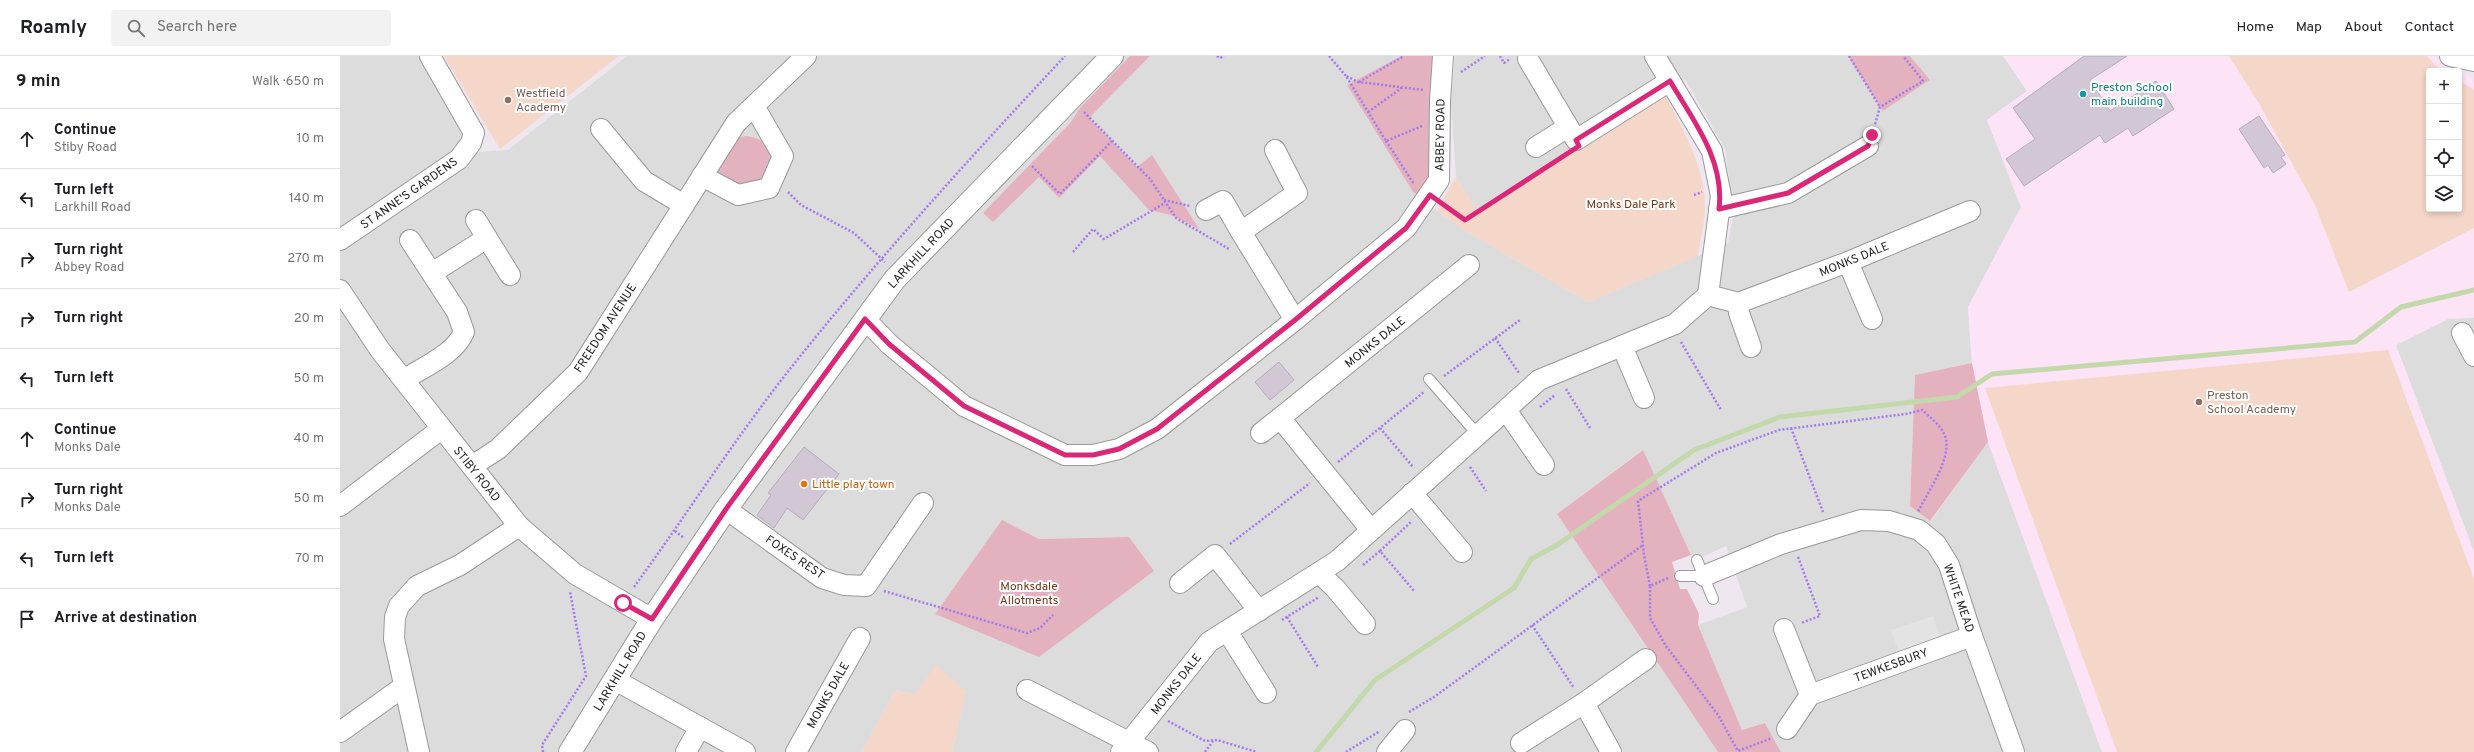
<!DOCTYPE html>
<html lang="en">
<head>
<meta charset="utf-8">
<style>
  :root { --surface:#fff; --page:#f2f2f2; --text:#202124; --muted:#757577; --line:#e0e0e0 }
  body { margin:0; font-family:Overpass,sans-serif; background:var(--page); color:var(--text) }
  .controls { position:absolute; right:12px; top:12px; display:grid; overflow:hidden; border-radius:4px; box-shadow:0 2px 6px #0003 }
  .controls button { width:36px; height:36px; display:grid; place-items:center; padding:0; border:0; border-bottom:1px solid var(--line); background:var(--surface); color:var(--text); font:20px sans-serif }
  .stop { position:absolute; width:12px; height:12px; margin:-9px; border:3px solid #db2777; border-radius:50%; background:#fff }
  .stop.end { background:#db2777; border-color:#fff; box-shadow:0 1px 4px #0008 }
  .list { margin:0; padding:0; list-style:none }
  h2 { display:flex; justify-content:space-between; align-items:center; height:52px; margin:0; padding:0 16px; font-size:17px }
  h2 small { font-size:13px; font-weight:400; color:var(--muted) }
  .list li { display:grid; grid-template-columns:26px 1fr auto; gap:12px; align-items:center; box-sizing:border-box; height:60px; padding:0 16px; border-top:1px solid var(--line) }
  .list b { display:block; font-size:15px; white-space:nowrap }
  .list p { margin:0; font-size:13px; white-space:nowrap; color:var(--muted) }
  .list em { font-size:13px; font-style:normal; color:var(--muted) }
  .icon { flex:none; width:22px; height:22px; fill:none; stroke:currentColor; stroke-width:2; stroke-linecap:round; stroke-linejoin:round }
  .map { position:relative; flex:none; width:2134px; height:696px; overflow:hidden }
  header { display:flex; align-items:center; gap:24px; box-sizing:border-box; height:56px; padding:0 20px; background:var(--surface); border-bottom:1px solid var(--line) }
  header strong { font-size:19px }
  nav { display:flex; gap:22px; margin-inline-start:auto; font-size:14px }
  .search { width:280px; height:36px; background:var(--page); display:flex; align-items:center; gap:10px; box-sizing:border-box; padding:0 14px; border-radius:4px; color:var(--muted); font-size:15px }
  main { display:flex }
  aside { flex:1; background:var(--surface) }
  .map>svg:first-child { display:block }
  .residential { fill:#dddcdd; fill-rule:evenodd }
  .education { fill:#fce3f6 }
  .grass { fill:#e4b2be }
  .park { fill:#f4d7c8 }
  .parking { fill:#e3e3e3 }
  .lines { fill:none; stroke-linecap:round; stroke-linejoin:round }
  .stream { stroke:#c3d8ab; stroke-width:5 }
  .building { fill:#d1c7d5; stroke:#b9aabf }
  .service-casing { stroke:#999; stroke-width:12 }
  .minor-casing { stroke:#999; stroke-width:22 }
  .tertiary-casing { stroke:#999; stroke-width:24 }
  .path { stroke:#a27aec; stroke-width:2.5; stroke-dasharray:2 2; stroke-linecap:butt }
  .service { stroke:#fff; stroke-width:10 }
  .minor { stroke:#fff; stroke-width:20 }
  .tertiary { stroke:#fff; stroke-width:22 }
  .route { stroke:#db2777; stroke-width:5 }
  .culture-dot { fill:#0f9aa8; stroke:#fff; stroke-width:1.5 }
  .education-dot { fill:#8d6e63; stroke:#fff; stroke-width:1.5 }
  .food-dot { fill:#e8710a; stroke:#fff; stroke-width:1.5 }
  .labels { text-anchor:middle; stroke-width:4; stroke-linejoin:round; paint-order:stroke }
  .culture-label { font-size:12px; fill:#0d838f; stroke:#fff; text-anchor:start }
  .education-label { font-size:12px; fill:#785e54; stroke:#fff; text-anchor:start }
  .street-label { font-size:12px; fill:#1f1f1f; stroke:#fff }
  .park-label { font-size:12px; fill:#743517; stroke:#fff }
  .food-label { font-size:12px; fill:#c56008; stroke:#fff; text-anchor:start }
</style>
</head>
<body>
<header>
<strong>Roamly</strong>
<div class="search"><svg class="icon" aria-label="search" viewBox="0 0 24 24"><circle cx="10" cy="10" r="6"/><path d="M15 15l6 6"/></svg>Search here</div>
<nav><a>Home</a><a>Map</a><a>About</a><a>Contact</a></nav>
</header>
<main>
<aside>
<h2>9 min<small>Walk · 650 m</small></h2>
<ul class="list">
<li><svg class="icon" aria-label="ahead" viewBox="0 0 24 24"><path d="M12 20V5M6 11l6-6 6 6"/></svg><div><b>Continue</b><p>Stiby Road</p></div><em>10 m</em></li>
<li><svg class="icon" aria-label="left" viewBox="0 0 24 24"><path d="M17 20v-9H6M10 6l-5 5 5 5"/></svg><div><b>Turn left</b><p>Larkhill Road</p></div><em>140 m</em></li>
<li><svg class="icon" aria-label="right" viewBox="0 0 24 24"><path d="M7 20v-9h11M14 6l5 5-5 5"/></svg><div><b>Turn right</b><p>Abbey Road</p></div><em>270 m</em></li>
<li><svg class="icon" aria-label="right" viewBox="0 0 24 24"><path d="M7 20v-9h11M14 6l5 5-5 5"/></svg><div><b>Turn right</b></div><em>20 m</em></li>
<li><svg class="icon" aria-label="left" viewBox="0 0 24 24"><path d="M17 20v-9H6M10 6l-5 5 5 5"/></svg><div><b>Turn left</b></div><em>50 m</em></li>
<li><svg class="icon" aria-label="ahead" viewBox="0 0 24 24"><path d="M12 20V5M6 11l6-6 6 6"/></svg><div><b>Continue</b><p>Monks Dale</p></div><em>40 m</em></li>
<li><svg class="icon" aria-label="right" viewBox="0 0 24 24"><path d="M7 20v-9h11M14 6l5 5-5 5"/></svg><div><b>Turn right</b><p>Monks Dale</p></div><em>50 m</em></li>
<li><svg class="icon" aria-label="left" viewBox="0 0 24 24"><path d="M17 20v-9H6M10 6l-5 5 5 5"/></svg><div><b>Turn left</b></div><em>70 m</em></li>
<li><svg class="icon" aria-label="arrive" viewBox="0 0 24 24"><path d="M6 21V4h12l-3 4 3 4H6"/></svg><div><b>Arrive at destination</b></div></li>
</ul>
</aside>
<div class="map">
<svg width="2134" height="696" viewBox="0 0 2134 696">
  <rect width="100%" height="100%" fill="#eee7ef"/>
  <g class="residential">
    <path d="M0,0h80l57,96 31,-2 119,-94h774l-54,29 66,107 46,35 129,75 140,-59 6,-29 -9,-65 -40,-70 -206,135 -23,-37 -5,-75 4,-46h393l35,55 46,-30 -19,-25h93l24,35 -40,29 34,87 -53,100 4,56 -57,12 -5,131 21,15 57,-79 114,310h-321l-16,-29 -23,7 -44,-105 49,-18 -21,-61 -32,15 -52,-111 -85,64 161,238h-766l14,-61 -52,4 -19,-5 -33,62h-522zM662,465l37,18 90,-2 -194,77z"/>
    <polygon points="2134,262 2134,496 2056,289 2108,263"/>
  </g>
  <polygon class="education" points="1663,0 2096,0 2102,8 2119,15 2089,15 2089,153 2119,153 2119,15 2129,19 2134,27 2134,261 2108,263 2056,289 2134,496 2134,696 1762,696 1648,386 1632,307 1628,251 1681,151 1647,64 1687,35"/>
  <g class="grass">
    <polygon points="790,0 810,0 749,62 797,111 812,99 859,173 831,159 809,154 760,100 719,142 699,121 653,166 643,157 731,66 740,52"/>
    <polygon points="1061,0 1093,0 1097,121 1085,145 1073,136 1007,29"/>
    <polygon points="1508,0 1570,0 1590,24 1543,55"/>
    <path d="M406,80c17,2 22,9 31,24l-18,34 -40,-18 -2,-9 19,-29z"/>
    <polygon points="1632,307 1648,386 1590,465 1570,450 1575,319"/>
    <polygon points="1303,394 1351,499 1332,506 1340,533 1347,533 1359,558 1358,569 1402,674 1425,667 1441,696 1378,696 1217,458"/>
    <polygon points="662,464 699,483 789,481 814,515 699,601 595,558"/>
  </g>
  <g class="park">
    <polygon points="104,0 279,0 160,93"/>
    <polygon points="1889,0 2087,0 2100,15 2089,15 2089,153 2119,153 2119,24 2134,34 2134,172 2009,236 1975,149 1920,49"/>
    <path d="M1320,40h6c17,35 39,70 39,111 0,16 -5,33 -7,49l-110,46 -129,-75 -22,-17 19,-33 23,37z"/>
    <polygon points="2048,294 2134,523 2134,696 1777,696 1645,332"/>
    <polygon points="596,609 626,635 612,696 522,696 555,634 574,639"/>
  </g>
  <polygon class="parking" points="1593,560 1603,590 1562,605 1551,574"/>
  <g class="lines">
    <polyline class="stream" points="976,696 1035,624 1174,532 1191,503 1217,489 1354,394 1440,361 1617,341 1652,318 2015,286 2061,251 2134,234"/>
  </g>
  <g class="building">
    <polygon points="1744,0 1787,0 1750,24 1770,55 1816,25 1834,53 1793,80 1788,72 1765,87 1760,79 1684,130 1666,103 1695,83 1673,52"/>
    <polygon points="1919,60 1945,99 1941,101 1946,108 1933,117 1928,109 1924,112 1899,73"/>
    <polygon points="939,306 954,324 930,344 915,326"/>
    <polygon points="464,391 499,418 463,464 447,452 434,472 417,459 431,439 428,437"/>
  </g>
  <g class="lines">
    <defs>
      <g id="service">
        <polyline points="1089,323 1138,379"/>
        <polyline points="1357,504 1373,543"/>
        <polyline points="1340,520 1364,520"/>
      </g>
      <g id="minor">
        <polyline points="2110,0 2134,5"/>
        <polyline points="1188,3 1236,84 1330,25"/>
        <polyline points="261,73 304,125 344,149"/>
        <polyline points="1196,91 1228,71"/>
        <polyline points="935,94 957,137 901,176 955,264"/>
        <polyline points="362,120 398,139 429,132 443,100 414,50"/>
        <polyline points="1379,153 1448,137 1528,90"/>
        <polyline points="866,154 883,145 901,176"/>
        <polyline points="136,164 147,182"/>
        <polyline points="0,184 119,103 131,87 134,77 90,0"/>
        <polyline points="1508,206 1532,263"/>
        <polyline points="92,217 147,182 170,219"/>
        <polyline points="0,234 40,294 179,470 235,518 312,563"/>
        <polyline points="1368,239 1398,247 1508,206 1630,155"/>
        <polyline points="1398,247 1399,257 1411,291"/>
        <polyline points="525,263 549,288 624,350 725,399 753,399 779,393 817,373 955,264 1066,172 1099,124 1100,45 1103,0"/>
        <polyline points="2122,277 2134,300"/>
        <polyline points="1282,290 1304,342"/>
        <path d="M65,323c20,-13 50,-25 59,-47l-7,-20 -47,-72"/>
        <polyline points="1166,354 1204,409"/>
        <polyline points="921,377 940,362"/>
        <polyline points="132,410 158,393 238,316 396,67 466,0"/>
        <polyline points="1072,437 1122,496"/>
        <polyline points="0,450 101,373"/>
        <polyline points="386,453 482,522 504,529 526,530 583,447"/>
        <polyline points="1031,474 940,362 1129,209"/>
        <polyline points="979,517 995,532 1025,568"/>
        <polyline points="1364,520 1441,488 1521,464 1549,465 1579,474 1596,488 1609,509 1632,580 1674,696"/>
        <polyline points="840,527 875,499 919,555"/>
        <polyline points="1444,573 1470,639"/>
        <polyline points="887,575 926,637"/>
        <polyline points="275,624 405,696"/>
        <polyline points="687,634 808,696"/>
        <polyline points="1244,647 1271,696"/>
        <polyline points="1447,673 1470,639 1632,580"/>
        <polyline points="0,676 63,631"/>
        <polyline points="1181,687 1244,647 1306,603"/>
        <polyline points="79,696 54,583 55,561 59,550 77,530 120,509 179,470"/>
        <polyline points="346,696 360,671"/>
        <polyline points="456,696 520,582"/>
        <polyline points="781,696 869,586 997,505 1199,324 1335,268 1368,239 1381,140 1372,95 1315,0"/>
        <polyline points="1047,696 1065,674"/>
      </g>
      <polyline id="tertiary" points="230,696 312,563 386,453 555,223 772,0"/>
    </defs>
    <use href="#service" class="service-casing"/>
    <use href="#minor" class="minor-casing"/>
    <use href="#tertiary" class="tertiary-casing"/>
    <g class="path">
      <polyline points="877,0 880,2 884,0"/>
      <polyline points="989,0 1006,20"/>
      <polyline points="1160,0 1164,7 1170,3"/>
      <polyline points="1509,0 1540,51"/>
      <polyline points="1121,16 1145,0"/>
      <polyline points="1019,26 1064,0"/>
      <polyline points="744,56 810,123 836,162 889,193"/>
      <polyline points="1028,56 1063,31"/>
      <polyline points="1082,70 1046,85 1006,20 1018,26 1084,34"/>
      <polyline points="1534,72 1540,51 1583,25 1563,0"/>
      <polyline points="1046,85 1074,128"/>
      <polyline points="692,110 720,138 772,85"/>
      <polyline points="448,136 461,149 514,177 545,206"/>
      <polyline points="1354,139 1362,136"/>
      <polyline points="824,144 850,150"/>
      <polyline points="1103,148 1125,164 1225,99"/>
      <polyline points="733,196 753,173 764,183 825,147"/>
      <polyline points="1155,282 1179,317"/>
      <polyline points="1341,286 1381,354"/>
      <polyline points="1104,320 1180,264"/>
      <polyline points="1226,333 1250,372"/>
      <polyline points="1200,351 1215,339"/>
      <polyline points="1040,372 1073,411"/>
      <polyline points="1451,372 1483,456"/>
      <polyline points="998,406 1084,336"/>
      <polyline points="1130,411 1146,435"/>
      <polyline points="335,475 344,482"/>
      <polyline points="890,488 970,427"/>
      <polyline points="1040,495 1072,465"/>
      <polyline points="1458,501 1480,560 1461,567"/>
      <polyline points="1023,509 1040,495 1075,536"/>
      <polyline points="1328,522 1310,530 1310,562 1326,590 1378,659 1398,695 1432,682"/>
      <path d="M1310,530l-6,-31 -6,-54 78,-48 63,-23 127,-16 16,-4c8,7 21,17 24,29 4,23 -18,52 -28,73"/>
      <path d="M294,531c51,-70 98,-144 152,-213 88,-111 183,-215 279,-318"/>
      <polyline points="544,535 687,577 700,572 713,559"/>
      <polyline points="947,561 978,611"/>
      <polyline points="942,564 979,541"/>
      <polyline points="1192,569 1234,632"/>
      <polyline points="1069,656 1094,641 1303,489"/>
      <polyline points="828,665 865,685 877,684 917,696"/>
      <polyline points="203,696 202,689 246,620 230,536"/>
      <polyline points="865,696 873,685"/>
      <polyline points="1006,696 1040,675"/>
    </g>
    <use href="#service" class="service"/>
    <use href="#minor" class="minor"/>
    <use href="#tertiary" class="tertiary"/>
  </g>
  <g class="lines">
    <path class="route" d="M283,547l29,16 74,-110 139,-190 24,25 75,62 101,49h28l26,-6 38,-20 138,-109 111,-92 24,-33 35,25 114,-74 -3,-6 94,-59c23,39 55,79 49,128l69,-16 80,-47 4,-11"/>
  </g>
  <circle class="culture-dot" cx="1743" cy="38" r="4"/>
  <g class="education-dot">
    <circle cx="168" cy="44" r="4"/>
    <circle cx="1859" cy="346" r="4"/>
  </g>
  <circle class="food-dot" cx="464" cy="428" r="4"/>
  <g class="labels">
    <g class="culture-label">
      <text x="1751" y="35">Preston School<tspan x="1751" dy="14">main building</tspan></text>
    </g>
    <g class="education-label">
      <text x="176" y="41">Westfield<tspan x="176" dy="14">Academy</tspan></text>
      <text x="1867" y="343">Preston<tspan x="1867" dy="14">School Academy</tspan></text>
    </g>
    <g class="street-label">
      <text transform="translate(1100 79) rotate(-89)" y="4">ABBEY ROAD</text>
      <text transform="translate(69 137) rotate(-35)" y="4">ST ANNE'S GARDENS</text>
      <text transform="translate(581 197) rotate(-47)" y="4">LARKHILL ROAD</text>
      <text transform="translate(1514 203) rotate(-22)" y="4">MONKS DALE</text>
      <text transform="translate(265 272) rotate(-57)" y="4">FREEDOM AVENUE</text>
      <text transform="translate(1035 286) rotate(-39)" y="4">MONKS DALE</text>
      <text transform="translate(137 418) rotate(51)" y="4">STIBY ROAD</text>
      <text transform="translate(455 501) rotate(34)" y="4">FOXES REST</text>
      <text transform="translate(1619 542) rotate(71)" y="4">WHITE MEAD</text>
      <text transform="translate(1551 609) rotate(-20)" y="4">TEWKESBURY</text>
      <text transform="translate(280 615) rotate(-59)" y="4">LARKHILL ROAD</text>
      <text transform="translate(836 628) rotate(-52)" y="4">MONKS DALE</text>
      <text transform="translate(488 639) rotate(-61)" y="4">MONKS DALE</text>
    </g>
    <g class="park-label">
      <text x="1291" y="152">Monks Dale Park</text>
      <text x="689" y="534">Monksdale<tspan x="689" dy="14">Allotments</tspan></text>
    </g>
    <g class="food-label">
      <text x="472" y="432">Little play town</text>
    </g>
  </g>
</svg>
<div class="controls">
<button>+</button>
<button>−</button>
<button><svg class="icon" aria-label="locate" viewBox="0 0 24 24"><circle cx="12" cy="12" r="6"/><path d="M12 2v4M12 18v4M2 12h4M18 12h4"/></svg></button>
<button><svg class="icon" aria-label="layers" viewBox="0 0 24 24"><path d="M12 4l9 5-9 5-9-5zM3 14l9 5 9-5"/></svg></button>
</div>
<div class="stop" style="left:283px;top:547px"></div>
<div class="stop end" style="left:1532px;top:79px"></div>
</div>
</main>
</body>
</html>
